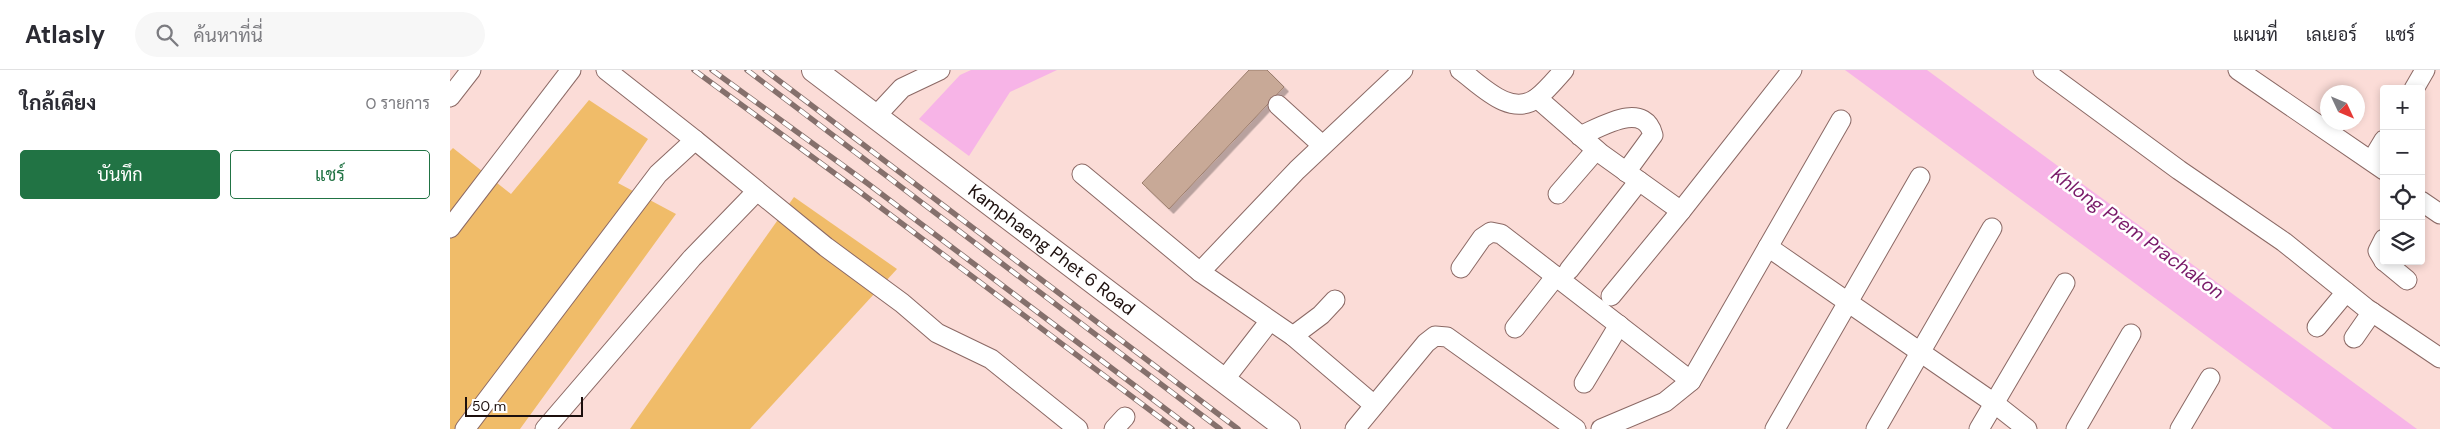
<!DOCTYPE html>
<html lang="th">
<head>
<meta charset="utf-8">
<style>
  :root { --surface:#fff; --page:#f7f7f7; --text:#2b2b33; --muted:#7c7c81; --line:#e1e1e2; --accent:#217344 }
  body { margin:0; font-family:"DM Sans",Sarabun,sans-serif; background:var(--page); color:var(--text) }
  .controls { position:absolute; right:15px; top:15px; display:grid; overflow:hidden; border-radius:5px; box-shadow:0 2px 8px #0003 }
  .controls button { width:45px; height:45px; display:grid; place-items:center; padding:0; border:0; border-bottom:1px solid var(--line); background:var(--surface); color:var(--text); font:25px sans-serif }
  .compass { position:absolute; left:1870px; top:15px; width:45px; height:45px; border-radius:50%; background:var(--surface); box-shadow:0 2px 8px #0003; rotate:134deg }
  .scale { position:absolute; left:15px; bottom:12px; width:118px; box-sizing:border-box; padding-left:5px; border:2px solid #1c0f0d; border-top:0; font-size:14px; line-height:18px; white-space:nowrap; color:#1c0f0d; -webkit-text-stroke:4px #fff; paint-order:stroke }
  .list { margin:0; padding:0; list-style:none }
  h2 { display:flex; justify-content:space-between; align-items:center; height:65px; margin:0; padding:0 20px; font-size:21px }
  h2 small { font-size:16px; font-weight:400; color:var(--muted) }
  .actions { display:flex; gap:10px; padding:15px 20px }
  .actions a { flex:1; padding:11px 0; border:1px solid var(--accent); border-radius:5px; text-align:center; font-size:18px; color:var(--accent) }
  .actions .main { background:var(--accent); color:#fff }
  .icon { flex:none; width:28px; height:28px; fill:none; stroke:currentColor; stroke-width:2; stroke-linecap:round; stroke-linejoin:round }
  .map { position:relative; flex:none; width:1990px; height:359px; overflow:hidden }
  header { display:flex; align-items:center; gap:30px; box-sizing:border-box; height:70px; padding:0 25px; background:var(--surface); border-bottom:1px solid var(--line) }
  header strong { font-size:24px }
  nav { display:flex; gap:28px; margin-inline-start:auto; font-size:18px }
  .search { width:350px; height:45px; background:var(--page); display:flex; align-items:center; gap:12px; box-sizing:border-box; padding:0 18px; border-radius:28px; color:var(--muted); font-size:19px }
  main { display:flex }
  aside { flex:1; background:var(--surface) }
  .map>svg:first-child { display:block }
  .green { fill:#f0bc69 }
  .water { fill:#f7b4e7 }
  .building { fill:#c8a997; stroke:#9c7e6d; filter:url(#shadow) }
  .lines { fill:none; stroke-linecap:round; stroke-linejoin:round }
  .minor-casing { stroke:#8b6965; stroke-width:21 }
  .major-casing { stroke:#8b6965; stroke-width:26 }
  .minor { stroke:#fff; stroke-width:19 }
  .major { stroke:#fff; stroke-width:24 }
  .rail-casing { stroke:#85706c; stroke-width:5.5 }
  .rail { stroke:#fff; stroke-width:4; stroke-dasharray:11; stroke-linecap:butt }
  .labels { text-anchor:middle; stroke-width:5; stroke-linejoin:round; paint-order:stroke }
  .street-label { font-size:18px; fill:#1c0f0d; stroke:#fff }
  .water-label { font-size:19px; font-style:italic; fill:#791a69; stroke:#fff }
</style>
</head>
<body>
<header>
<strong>Atlasly</strong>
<div class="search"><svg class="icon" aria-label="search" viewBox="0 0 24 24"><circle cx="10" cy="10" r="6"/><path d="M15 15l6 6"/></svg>ค้นหาที่นี่</div>
<nav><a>แผนที่</a><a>เลเยอร์</a><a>แชร์</a></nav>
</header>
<main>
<aside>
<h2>ใกล้เคียง<small>0 รายการ</small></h2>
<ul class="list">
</ul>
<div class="actions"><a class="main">บันทึก</a><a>แชร์</a></div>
</aside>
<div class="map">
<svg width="1990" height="359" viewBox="0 0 1990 359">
  <defs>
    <filter id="shadow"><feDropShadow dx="4.5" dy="4.5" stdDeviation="0" flood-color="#0004"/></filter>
  </defs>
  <rect width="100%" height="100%" fill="#fbdcd7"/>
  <g class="green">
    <polygon points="139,30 198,69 168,113 226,144 70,359 0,359 0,81 3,78 61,124"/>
    <polygon points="344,127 447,199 300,359 180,359"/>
  </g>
  <g class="water">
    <polygon points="521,0 607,0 560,22 519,86 469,49 510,5"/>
    <polygon points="1395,0 1477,0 1967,359 1883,359"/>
  </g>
  <polygon class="building" points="799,0 817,0 834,17 719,139 692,113"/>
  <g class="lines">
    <defs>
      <g id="minor">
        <polyline points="156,0 245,70"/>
        <path d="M1010,0c21,15 50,48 77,28 10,-8 19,-19 27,-28"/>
        <polyline points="1593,0 1729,100 1834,172 1916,238 1990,288"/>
        <polyline points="1788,0 1934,100"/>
        <polyline points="1964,19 1975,0"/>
        <polyline points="0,27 21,0"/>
        <polyline points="1087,28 1150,83 1231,141"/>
        <polyline points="828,35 872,75"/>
        <polyline points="425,47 452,18 490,0"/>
        <path d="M1130,66c21,-9 64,-36 73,-1l-27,37"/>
        <polyline points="1922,90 1934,70"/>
        <polyline points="632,104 750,202"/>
        <polyline points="1108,124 1146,80"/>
        <polyline points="1971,131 1990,144"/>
        <polyline points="0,158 121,0"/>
        <polyline points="1934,169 1928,181 1934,191"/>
        <polyline points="1318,177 1544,333 1577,359"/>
        <polyline points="1934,191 1957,210"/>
        <polyline points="1011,198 1032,168 1041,162 1051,164 1241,311"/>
        <polyline points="1119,200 1189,111"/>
        <polyline points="1161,226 1231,141 1342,0"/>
        <polyline points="1867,257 1896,222"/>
        <polyline points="1065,258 1106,206"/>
        <polyline points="843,266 871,245 885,230"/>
        <polyline points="1904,268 1922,242"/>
        <polyline points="774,310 819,252"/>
        <polyline points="1134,313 1169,255"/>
        <polyline points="924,335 843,266 750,202 847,100 953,0"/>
        <polyline points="15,359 208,104 245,70 376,177 452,233 487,263 541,289 628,359"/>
        <polyline points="95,359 242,188 307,121"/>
        <polyline points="664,359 675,347"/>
        <polyline points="905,359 976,273 985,266 997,267 1126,359"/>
        <polyline points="1151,359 1215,332 1241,311 1391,50"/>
        <polyline points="1325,359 1470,107"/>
        <polyline points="1426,359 1542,158"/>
        <polyline points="1529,359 1615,213"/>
        <polyline points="1626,359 1681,264"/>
        <polyline points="1730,359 1760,308"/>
      </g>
      <g id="major">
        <path id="s1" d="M364,0l474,359"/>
      </g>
    </defs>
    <use href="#minor" class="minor-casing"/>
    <use href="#major" class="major-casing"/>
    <use href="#minor" class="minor"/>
    <use href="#major" class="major"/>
    <defs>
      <g id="rail">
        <polyline points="244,0 410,122 725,359"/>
        <polyline points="262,0 417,113 742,359"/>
        <polyline points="297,0 770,359"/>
        <polyline points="315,0 788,359"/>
      </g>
    </defs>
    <use href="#rail" class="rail-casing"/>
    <use href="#rail" class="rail"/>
  </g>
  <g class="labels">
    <g class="street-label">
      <text dy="6" stroke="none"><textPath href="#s1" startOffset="298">Kamphaeng Phet 6 Road</textPath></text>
    </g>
    <g class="water-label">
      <text transform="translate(1688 163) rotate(36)" y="7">Khlong Prem Prachakon</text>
    </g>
  </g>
</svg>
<div class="controls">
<button>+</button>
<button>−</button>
<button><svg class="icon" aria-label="locate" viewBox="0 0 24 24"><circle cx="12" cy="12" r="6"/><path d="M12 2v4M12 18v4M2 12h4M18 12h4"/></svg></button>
<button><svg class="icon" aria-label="layers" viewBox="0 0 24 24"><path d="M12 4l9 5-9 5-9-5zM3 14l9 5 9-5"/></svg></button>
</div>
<svg class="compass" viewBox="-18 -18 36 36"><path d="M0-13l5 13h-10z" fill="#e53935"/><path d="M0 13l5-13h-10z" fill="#7c7c81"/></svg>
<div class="scale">50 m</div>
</div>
</main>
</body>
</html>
